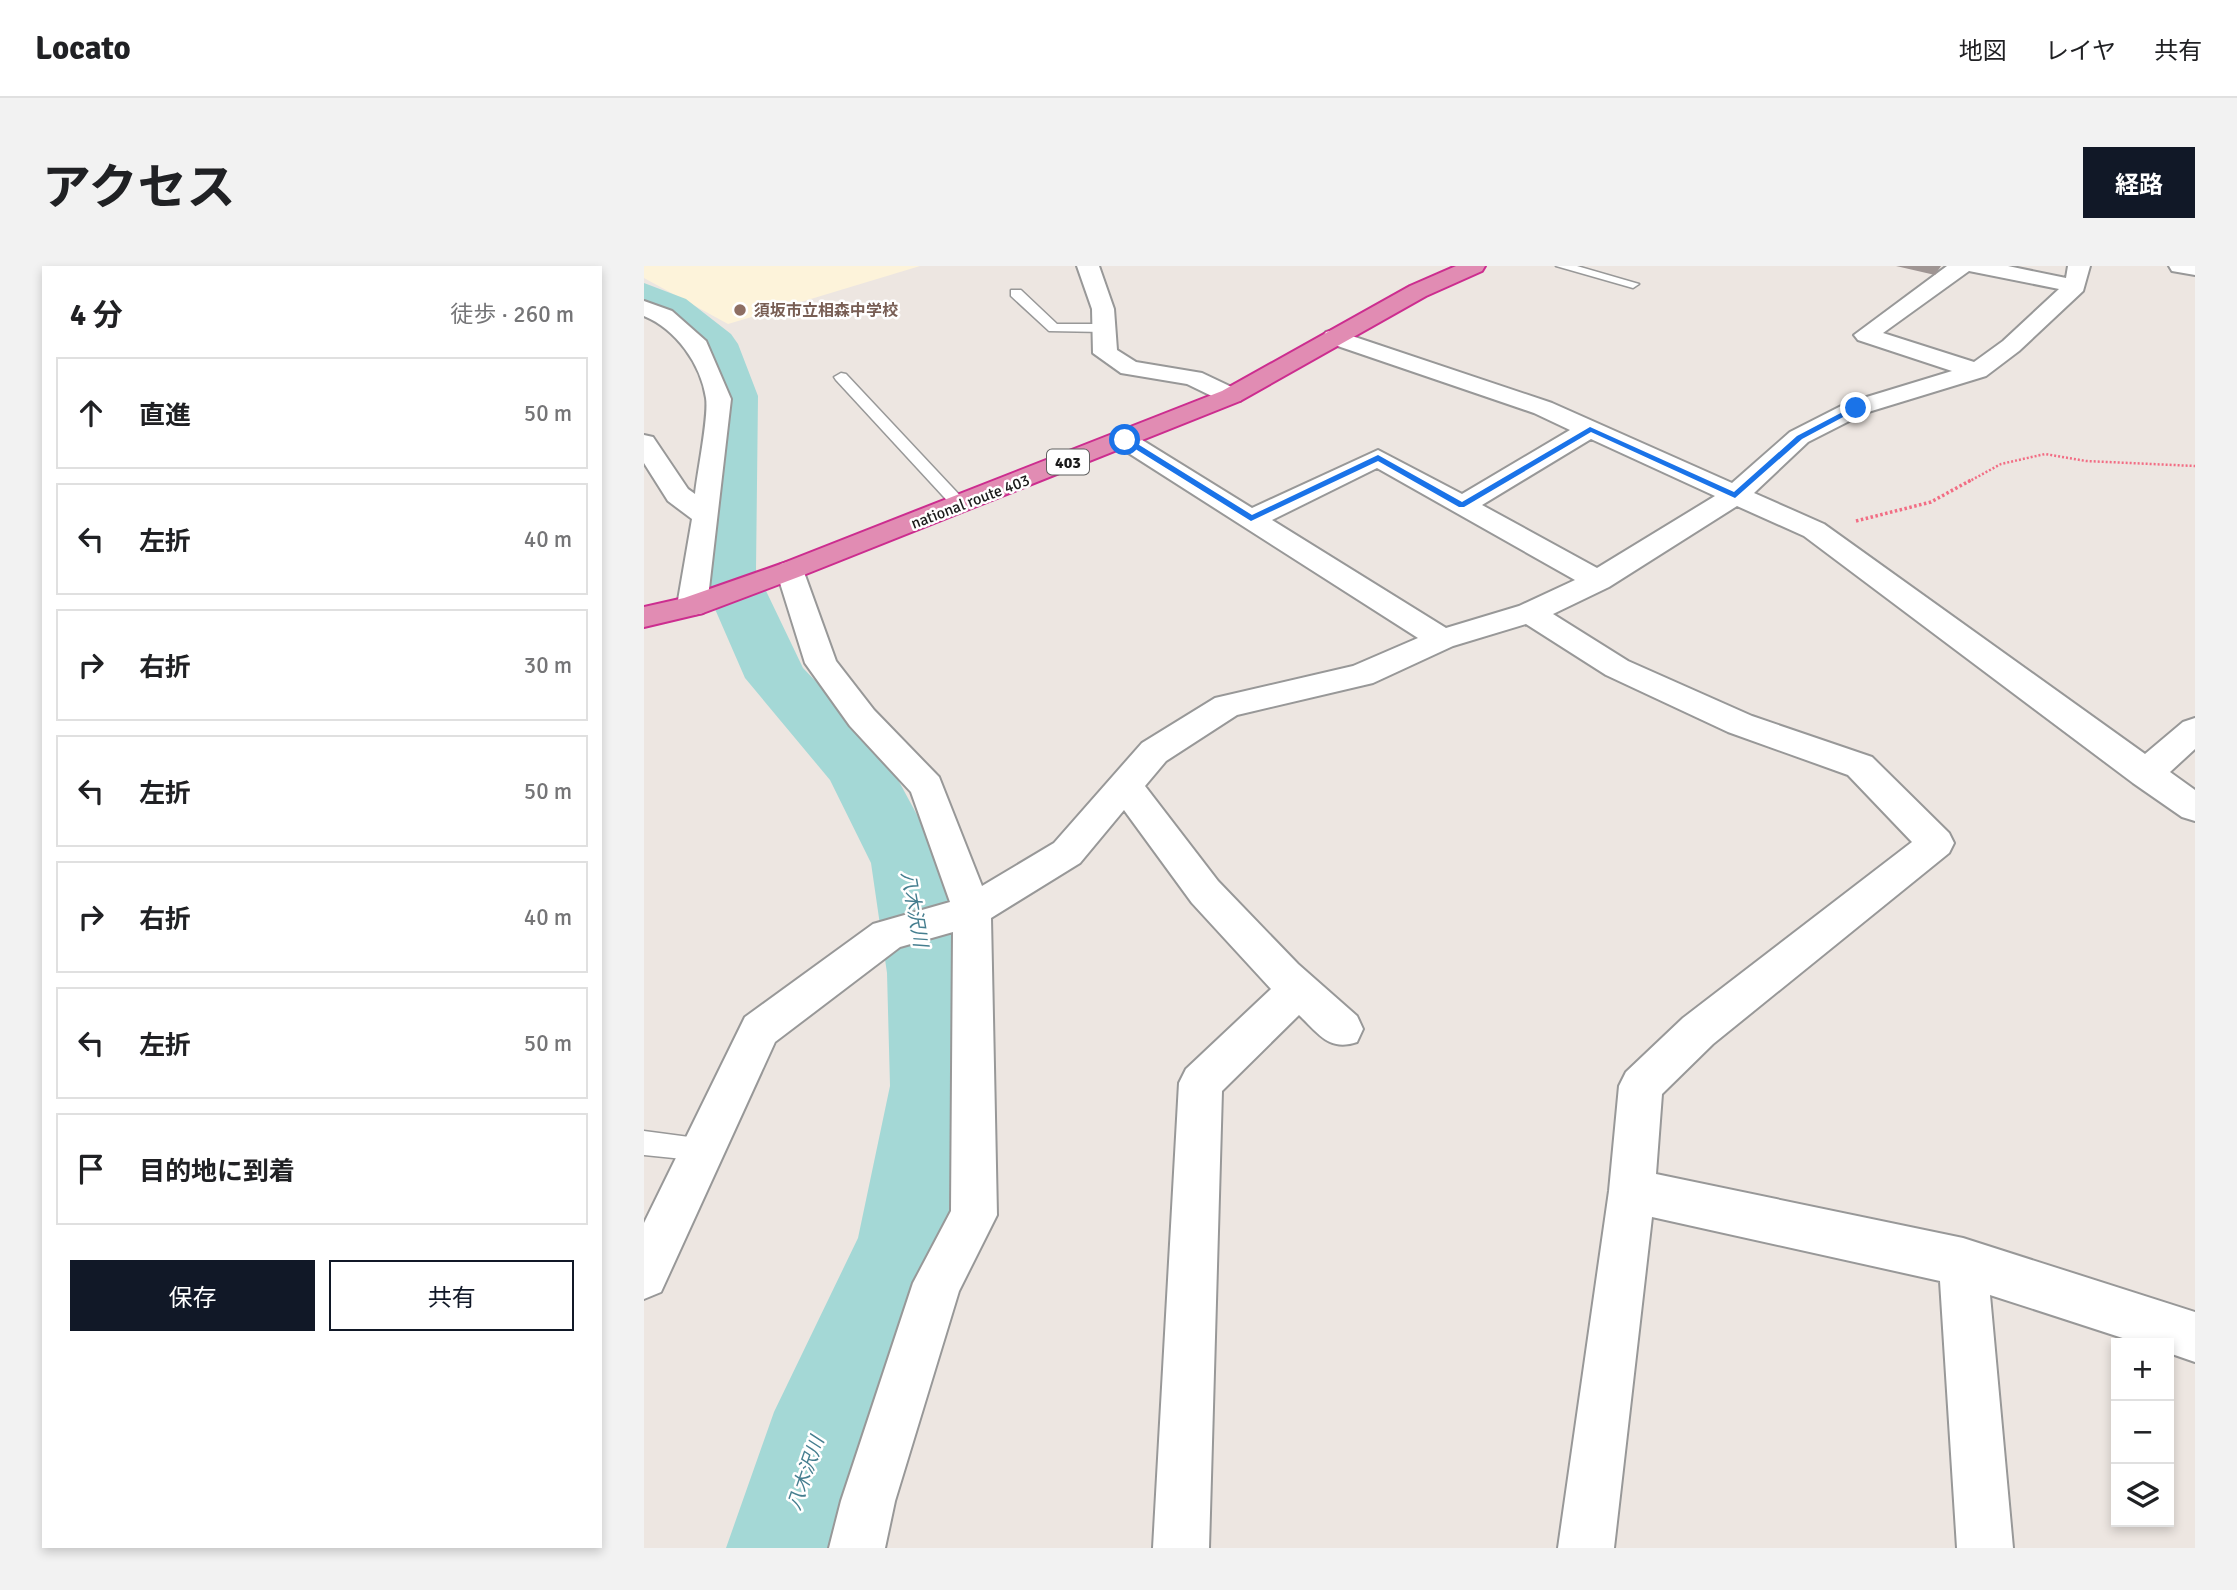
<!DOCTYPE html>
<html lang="ja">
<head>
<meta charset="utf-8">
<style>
  :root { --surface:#fff; --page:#f2f2f2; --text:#202124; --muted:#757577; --line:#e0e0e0; --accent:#111827 }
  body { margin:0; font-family:Signika,"Noto Sans JP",sans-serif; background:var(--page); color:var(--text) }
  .controls { position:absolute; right:21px; bottom:21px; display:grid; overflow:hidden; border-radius:0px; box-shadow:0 4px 10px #0003 }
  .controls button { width:63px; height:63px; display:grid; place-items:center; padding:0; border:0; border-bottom:2px solid var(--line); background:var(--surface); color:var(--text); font:35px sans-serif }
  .stop { position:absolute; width:21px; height:21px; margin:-16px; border:5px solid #1a73e8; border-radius:50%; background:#fff }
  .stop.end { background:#1a73e8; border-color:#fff; box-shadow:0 2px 7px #0008 }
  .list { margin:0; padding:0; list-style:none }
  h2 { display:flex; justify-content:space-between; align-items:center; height:91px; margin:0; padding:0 28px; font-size:30px }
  h2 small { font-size:23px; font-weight:400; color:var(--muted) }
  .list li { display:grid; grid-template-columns:46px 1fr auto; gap:21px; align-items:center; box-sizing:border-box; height:112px; margin:0 14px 14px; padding:0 14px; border:2px solid var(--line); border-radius:0px }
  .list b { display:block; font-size:26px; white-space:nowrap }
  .list em { font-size:23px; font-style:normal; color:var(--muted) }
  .actions { display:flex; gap:14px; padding:21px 28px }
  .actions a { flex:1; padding:16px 0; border:2px solid var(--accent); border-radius:0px; text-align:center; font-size:24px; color:var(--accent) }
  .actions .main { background:var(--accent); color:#fff }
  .icon { flex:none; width:38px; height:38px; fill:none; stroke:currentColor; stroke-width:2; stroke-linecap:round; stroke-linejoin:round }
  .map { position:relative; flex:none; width:1551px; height:1282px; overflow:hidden; border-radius:0px }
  header { display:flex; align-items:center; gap:42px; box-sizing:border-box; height:98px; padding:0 35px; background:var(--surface); border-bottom:2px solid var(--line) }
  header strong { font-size:33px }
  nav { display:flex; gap:38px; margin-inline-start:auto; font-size:24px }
  .intro { display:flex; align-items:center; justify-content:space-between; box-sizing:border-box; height:168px; padding:0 42px }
  h1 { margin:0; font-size:49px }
  .button { padding:18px 32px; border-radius:0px; background:var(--accent); color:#fff; font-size:24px; font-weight:700 }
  main { display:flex; gap:42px; padding:0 42px }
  aside { flex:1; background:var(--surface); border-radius:0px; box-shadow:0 4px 10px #0003 }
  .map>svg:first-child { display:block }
  .education { fill:#fdf3da }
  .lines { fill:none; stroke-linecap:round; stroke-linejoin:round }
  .river { fill:#a4d8d6; fill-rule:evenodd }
  .lane-casing { stroke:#989898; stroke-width:3 }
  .street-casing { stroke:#989898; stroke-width:4 }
  .highway-casing { stroke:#cc2d8f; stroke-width:4 }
  .path-far1 { stroke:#f26d84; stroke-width:2.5; stroke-dasharray:2 2; stroke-linecap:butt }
  .path { stroke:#f26d84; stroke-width:3.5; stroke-dasharray:2.5 2.5; stroke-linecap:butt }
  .lane { fill:#fff; fill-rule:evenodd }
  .street { fill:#fff; fill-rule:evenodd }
  .highway { fill:#e18cb3; fill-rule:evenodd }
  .wall { fill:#9f9593 }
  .route { fill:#1a73e8 }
  .education-dot { fill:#8d6e63; stroke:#fff; stroke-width:2.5 }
  .labels { text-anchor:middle; stroke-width:5; stroke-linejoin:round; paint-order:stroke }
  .far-education-label { font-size:16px; font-weight:bold; fill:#785e54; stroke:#fff; text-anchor:start }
  .shield { fill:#fff; stroke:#5f5f5f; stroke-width:2 }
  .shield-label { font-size:16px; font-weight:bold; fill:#1b1b1b }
  .far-street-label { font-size:16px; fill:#1b1b1b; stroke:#fff }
  .water-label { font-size:19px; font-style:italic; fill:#457e8f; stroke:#fff }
</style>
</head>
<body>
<header>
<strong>Locato</strong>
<nav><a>地図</a><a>レイヤ</a><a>共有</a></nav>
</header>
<div class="intro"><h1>アクセス</h1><a class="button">経路</a></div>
<main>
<aside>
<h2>4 分<small>徒歩 · 260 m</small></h2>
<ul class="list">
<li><svg class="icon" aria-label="ahead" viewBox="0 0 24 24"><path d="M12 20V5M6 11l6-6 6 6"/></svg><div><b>直進</b></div><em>50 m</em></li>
<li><svg class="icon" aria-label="left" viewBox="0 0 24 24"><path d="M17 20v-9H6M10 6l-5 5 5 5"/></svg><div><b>左折</b></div><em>40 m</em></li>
<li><svg class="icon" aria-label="right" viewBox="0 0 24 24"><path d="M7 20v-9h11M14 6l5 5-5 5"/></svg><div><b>右折</b></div><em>30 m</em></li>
<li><svg class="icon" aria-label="left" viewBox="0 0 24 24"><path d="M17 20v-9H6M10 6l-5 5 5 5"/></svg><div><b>左折</b></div><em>50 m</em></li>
<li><svg class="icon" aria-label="right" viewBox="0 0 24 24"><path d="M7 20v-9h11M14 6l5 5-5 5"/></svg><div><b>右折</b></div><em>40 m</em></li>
<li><svg class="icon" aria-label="left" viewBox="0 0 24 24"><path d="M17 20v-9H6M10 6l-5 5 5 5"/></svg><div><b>左折</b></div><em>50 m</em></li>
<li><svg class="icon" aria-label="arrive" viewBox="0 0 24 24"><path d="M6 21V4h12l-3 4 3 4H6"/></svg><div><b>目的地に到着</b></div></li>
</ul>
<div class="actions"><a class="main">保存</a><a>共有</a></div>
</aside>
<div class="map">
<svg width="1551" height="1282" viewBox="0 0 1551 1282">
  <rect width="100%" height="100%" fill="#ede6e1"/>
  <polygon class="education" points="0,0 276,0 84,58 0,12"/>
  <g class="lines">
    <polygon class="river" points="0,17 42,33 87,68 94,78 114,130 112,304 159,402 238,484 299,597 321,707 330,820 305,978 218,1185 190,1282 82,1282 130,1146 214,972 246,820 243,707 227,597 186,514 101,412 54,304 66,130 50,84 12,51 0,46"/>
    <defs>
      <g id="lane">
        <polygon points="912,0 933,0 995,18 989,22"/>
        <polygon points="367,24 377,24 413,58 460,58 467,62 460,66 405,65 367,30"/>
        <polygon points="197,107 202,108 322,236 322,242 310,242 192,114 190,111"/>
        <polygon points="0,865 68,874 72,883 68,892 59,895 0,889"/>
      </g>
      <g id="street">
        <polygon points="433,0 455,0 470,43 473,84 492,96 558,107 596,125 599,130 596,135 578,135 543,118 477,107 449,87 448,43"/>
        <path d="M1303,0h61l58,12 2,-12h22l-7,25 -64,60 -33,25 -121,37 -57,29 -54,51 70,31 321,230 38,-32 12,-4v31l-25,23 25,18v31l-13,-4 -49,-34 -329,-247 -67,-30 -128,81 -56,27 75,47 124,55 120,41 77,76 5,10 -5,10 -236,191 -51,50 -6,80 307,64 232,74v50l-26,-9v-10h-31l-148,-48 23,253h-56l-17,-267 -288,-64 -38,331h-56l51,-357 10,-105 7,-14 57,-54 229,-176 -64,-67 -120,-43 -122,-57 -80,-51 -73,22 -80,37 -136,32 -71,46 -21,25 73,95 80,83 59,52 6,13 -6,13c-28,10 -39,-9 -58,-27l-77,76 -13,457h-56l26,-465 7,-14 85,-80 -79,-86 -68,-93 -44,53 -89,55 6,297 -38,76 -64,210 -10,47h-56l12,-47 72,-218 38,-72 2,-279 -53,15 -125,95 -114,250 -17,7v-76l101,-206 128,-93 77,-22 -39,-110 -61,-66 -45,-63 -29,-93 5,-6 10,-3 10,3 35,97 38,49 65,67 43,109 72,-43 88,-100 73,-45 138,-32 65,-28 -302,-193 -4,-5 4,-5h18l118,73 126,-58 84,44 108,-64 -36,-17 -208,-71 -4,-5 4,-5 8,-2 218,73 180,80 58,-51 57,-29 105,-32 -94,-31 -4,-5zM1325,5l90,18 -56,52 -29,21 -91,-29zM947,173l124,57 -118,72 -115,-63zM733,202l198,112 -56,26 -73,22 -174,-108z"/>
        <polygon points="1525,0 1551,0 1551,9 1528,5"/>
        <path d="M0,35l28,10 34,30 25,58 -24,207 -4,7 -11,2 -11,-2 -4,-7 15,-87 -24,-18 -24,-38v-28l9,2 35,52 7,5c2,-21 14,-78 11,-96 -5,-34 -30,-69 -62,-82z"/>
      </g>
      <polygon id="highway" points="812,0 841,0 838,5 782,30 596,135 157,310 59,347 0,361 0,341 40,332 137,298 578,125 766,20"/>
    </defs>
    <use href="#lane" class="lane-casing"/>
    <use href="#street" class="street-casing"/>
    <use href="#highway" class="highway-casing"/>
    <polyline class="path-far1" points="1324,216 1357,198 1401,188 1442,195 1551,200"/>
    <polyline class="path" points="1212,255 1287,236 1327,214"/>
    <use href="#lane" class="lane"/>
    <use href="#street" class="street"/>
    <use href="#highway" class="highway"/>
  </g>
  <polygon class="wall" points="1252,0 1297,0 1291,9"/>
  <polygon class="route" points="1210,140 1216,142 1158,173 1091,232 947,166 820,241 815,241 734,195 607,255 477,174 484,172 608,249 734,189 818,236 946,161 1090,226 1153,170"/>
  <circle class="education-dot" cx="96" cy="44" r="7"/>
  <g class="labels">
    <g class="far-education-label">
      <text x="110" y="50">須坂市立相森中学校</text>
    </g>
    <rect class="shield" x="403" y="183.5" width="42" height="25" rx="5"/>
    <g class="shield-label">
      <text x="424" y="202">403</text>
    </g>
    <g class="far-street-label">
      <text transform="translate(326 235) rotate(-21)" y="6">national route 403</text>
    </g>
    <g class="water-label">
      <text transform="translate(271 643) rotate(80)" y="7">八木沢川</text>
      <text transform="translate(161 1207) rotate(-71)" y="7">八木沢川</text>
    </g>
  </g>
</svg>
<div class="controls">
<button>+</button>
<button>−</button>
<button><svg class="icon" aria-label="layers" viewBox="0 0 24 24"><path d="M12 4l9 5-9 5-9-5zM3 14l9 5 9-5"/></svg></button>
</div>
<div class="stop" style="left:481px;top:174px"></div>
<div class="stop end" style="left:1212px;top:142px"></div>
</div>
</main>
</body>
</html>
